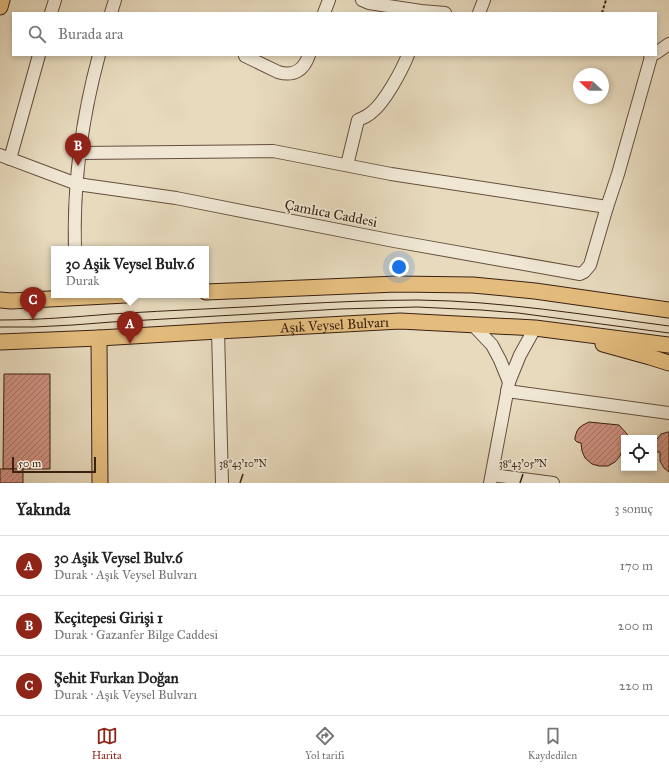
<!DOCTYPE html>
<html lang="tr">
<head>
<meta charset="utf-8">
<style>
  :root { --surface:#fff; --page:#f2f2f2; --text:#222; --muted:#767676; --line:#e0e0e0; --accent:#8f2418 }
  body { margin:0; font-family:"IM FELL Great Primer",serif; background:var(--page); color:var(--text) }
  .controls { position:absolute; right:12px; bottom:12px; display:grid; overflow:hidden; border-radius:0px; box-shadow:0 2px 6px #0003 }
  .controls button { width:36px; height:36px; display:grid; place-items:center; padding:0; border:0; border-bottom:1px solid var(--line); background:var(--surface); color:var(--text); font:20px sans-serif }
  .compass { position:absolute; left:573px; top:68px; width:36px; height:36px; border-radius:50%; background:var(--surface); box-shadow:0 2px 6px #0003; rotate:292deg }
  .scale { position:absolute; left:12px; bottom:10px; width:84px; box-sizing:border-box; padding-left:4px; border:2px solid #3b2112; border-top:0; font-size:11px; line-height:14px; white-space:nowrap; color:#3b2112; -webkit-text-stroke:3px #efe7d4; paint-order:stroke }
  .you { position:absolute; left:399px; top:267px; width:14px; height:14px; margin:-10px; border:3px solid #fff; border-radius:50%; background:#1a73e8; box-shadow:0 0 0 6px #1a73e833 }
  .badge { display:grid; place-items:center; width:26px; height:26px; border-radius:50%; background:var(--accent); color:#fff; font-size:13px; font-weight:700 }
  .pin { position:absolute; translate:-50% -33px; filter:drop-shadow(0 1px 2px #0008) }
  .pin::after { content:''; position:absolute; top:21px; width:14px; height:12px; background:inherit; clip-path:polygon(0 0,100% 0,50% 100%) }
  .popup { position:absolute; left:51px; top:246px; width:158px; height:52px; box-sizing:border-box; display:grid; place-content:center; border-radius:0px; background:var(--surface); filter:drop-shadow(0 1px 3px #0005); font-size:13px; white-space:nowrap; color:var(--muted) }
  .popup b { font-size:15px; color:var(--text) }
  .popup::after { content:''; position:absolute; left:50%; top:100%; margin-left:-8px; border:8px solid transparent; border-top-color:var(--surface) }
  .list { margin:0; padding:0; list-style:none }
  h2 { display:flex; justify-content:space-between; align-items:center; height:52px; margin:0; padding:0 16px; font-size:17px }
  h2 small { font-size:13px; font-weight:400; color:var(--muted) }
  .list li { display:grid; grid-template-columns:26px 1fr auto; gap:12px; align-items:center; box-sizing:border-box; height:60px; padding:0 16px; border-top:1px solid var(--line) }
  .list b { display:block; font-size:15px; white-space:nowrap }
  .list p { margin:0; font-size:13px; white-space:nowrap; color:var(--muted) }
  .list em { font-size:13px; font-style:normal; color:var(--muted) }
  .icon { flex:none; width:22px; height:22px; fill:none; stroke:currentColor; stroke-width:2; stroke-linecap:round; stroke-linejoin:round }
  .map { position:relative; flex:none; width:669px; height:483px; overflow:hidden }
  .search { position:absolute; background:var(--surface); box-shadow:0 2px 6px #0003; left:12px; right:12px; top:12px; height:44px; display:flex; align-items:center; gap:10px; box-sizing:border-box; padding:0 14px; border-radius:0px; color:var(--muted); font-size:15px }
  .sheet { height:232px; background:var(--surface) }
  nav { display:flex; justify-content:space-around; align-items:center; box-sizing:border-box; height:56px; border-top:1px solid var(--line); background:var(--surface); font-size:11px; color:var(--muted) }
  nav a { display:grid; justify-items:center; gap:2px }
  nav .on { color:var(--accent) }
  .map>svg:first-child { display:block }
  .building { fill:url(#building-hatch); stroke:#3b2112 }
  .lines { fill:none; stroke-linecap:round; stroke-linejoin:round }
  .minor-casing { stroke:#664f3d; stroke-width:14 }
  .major-casing { stroke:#3b2112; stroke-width:17 }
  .path { stroke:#3b2112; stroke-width:2; stroke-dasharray:3 2; stroke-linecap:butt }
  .minor { stroke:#efe7d4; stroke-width:12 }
  .major { stroke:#e4bd7e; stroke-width:15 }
  .tram { stroke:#3b2112; stroke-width:1 }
  .ticks { fill:none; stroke:#3b2112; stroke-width:1.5 }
  .labels { text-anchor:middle; stroke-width:3.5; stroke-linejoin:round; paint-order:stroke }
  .street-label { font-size:14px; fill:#3b2112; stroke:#efe7d4 }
  .ticks-label { font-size:10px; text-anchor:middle; fill:#3b2112; stroke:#efe7d4; stroke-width:3.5; stroke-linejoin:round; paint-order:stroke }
</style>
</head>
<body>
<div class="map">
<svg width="669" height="483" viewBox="0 0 669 483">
  <defs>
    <pattern id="building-hatch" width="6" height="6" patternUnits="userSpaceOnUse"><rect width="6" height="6" fill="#cf9282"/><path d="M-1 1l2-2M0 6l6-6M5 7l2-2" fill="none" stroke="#a97769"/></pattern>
  </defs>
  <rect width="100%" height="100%" fill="#e7dabd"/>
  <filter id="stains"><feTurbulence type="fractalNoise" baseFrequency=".005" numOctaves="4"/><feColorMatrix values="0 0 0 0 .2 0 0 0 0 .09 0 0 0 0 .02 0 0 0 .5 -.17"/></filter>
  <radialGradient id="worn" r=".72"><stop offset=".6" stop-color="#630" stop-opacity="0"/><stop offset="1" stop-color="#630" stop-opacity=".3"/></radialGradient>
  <g class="building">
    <polygon points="4,374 50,374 50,469 3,469"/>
    <polygon points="589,422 619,425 627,434 629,438 624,438 624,447 623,447 620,456 615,462 608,466 599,466 592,464 585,458 582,451 581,443 577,442 575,440 575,437 577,431 579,428 583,425"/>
    <polygon points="668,432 669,432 669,472 664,468 660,461 660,452 656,452 654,449 654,447 655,441 658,438 661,434"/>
    <rect x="0" y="469" width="23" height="14"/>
  </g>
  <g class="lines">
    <defs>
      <g id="minor">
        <polyline points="362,0 369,3 421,11 445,13"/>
        <polyline points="51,13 55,0"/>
        <polyline points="111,13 115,0"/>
        <polyline points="324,13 329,0"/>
        <polyline points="479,13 484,0"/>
        <polyline points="656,53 669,44"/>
        <path d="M245,56l33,16c16,5 26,-2 31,-17"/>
        <polyline points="80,153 273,151 391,174 607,207"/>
        <polyline points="0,155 77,184 176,198 394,241 580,274 584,272 590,265 607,207 618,174 651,57 650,55"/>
        <polyline points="10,159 39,55"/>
        <path d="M347,165l11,-45c5,-2 10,-4 14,-8 13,-10 30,-42 36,-57"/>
        <path d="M75,249c-2,-66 7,-131 24,-194"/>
        <polyline points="473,325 492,345 500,360 509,382"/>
        <polyline points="218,331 222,483"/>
        <polyline points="507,391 669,413"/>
        <polyline points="492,475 553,483"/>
        <polyline points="490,483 509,382 520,355 535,328"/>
      </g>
      <g id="major">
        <polyline points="0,7 2,0"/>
        <polyline points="206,292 397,284 473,285 535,291 669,310"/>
        <polyline points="0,300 11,301 126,295"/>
        <polyline points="99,338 100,483"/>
        <path id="s1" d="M0,342l99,-4 119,-7 182,-10 135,7 134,17"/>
        <polyline points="603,344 650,357 669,363"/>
      </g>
    </defs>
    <use href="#minor" class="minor-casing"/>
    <use href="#major" class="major-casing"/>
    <polyline class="path" points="602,13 606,0"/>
    <use href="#minor" class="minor"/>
    <use href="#major" class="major"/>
    <g class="tram">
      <path d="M0,320c37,0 74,-3 111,-6 62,-4 124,-6 185,-10 41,-2 81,-4 122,-4 84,1 167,15 251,26"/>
      <polyline points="0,327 34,327 73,325 112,322 340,309 379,308 417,307 481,310 518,313 669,333"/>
    </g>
  </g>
  <path class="ticks" d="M240,483l3,-9M520,483l3,-9"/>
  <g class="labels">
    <g class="street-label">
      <text transform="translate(331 213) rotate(11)" y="5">Çamlıca Caddesi</text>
      <text dy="5" stroke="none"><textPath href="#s1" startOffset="335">Aşık Veysel Bulvarı</textPath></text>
    </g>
  </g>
  <g class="ticks-label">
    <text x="243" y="467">38°43'10"N</text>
    <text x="523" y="467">38°43'05"N</text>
  </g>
  <rect width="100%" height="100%" filter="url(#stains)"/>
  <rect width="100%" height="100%" fill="url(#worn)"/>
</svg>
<div class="controls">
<button><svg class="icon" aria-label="locate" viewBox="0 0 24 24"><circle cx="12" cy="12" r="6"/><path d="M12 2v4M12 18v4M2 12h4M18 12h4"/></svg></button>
</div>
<svg class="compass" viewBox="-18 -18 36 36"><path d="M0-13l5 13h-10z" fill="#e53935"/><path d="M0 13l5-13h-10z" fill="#767676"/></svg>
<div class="scale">50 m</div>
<div class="you"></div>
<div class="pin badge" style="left:130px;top:344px">A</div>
<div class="popup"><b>30 Aşik Veysel Bulv.6</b>Durak</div>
<div class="pin badge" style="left:78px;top:166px">B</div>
<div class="pin badge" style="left:33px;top:320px">C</div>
<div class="search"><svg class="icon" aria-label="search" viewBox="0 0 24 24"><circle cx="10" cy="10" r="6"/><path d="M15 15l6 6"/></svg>Burada ara</div>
</div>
<section class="sheet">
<h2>Yakında<small>3 sonuç</small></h2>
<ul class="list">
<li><span class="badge">A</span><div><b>30 Aşik Veysel Bulv.6</b><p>Durak · Aşık Veysel Bulvarı</p></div><em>170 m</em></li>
<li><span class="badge">B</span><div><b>Keçitepesi Girişi 1</b><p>Durak · Gazanfer Bilge Caddesi</p></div><em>200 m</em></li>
<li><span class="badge">C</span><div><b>Şehit Furkan Doğan</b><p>Durak · Aşık Veysel Bulvarı</p></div><em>220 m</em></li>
</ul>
</section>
<nav>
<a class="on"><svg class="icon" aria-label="map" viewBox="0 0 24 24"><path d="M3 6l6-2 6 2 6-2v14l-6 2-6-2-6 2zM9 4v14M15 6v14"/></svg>Harita</a>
<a><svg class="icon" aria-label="directions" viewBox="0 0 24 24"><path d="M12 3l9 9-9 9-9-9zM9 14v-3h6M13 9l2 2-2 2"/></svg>Yol tarifi</a>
<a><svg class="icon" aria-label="saved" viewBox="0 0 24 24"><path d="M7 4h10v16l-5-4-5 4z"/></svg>Kaydedilen</a>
</nav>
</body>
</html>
